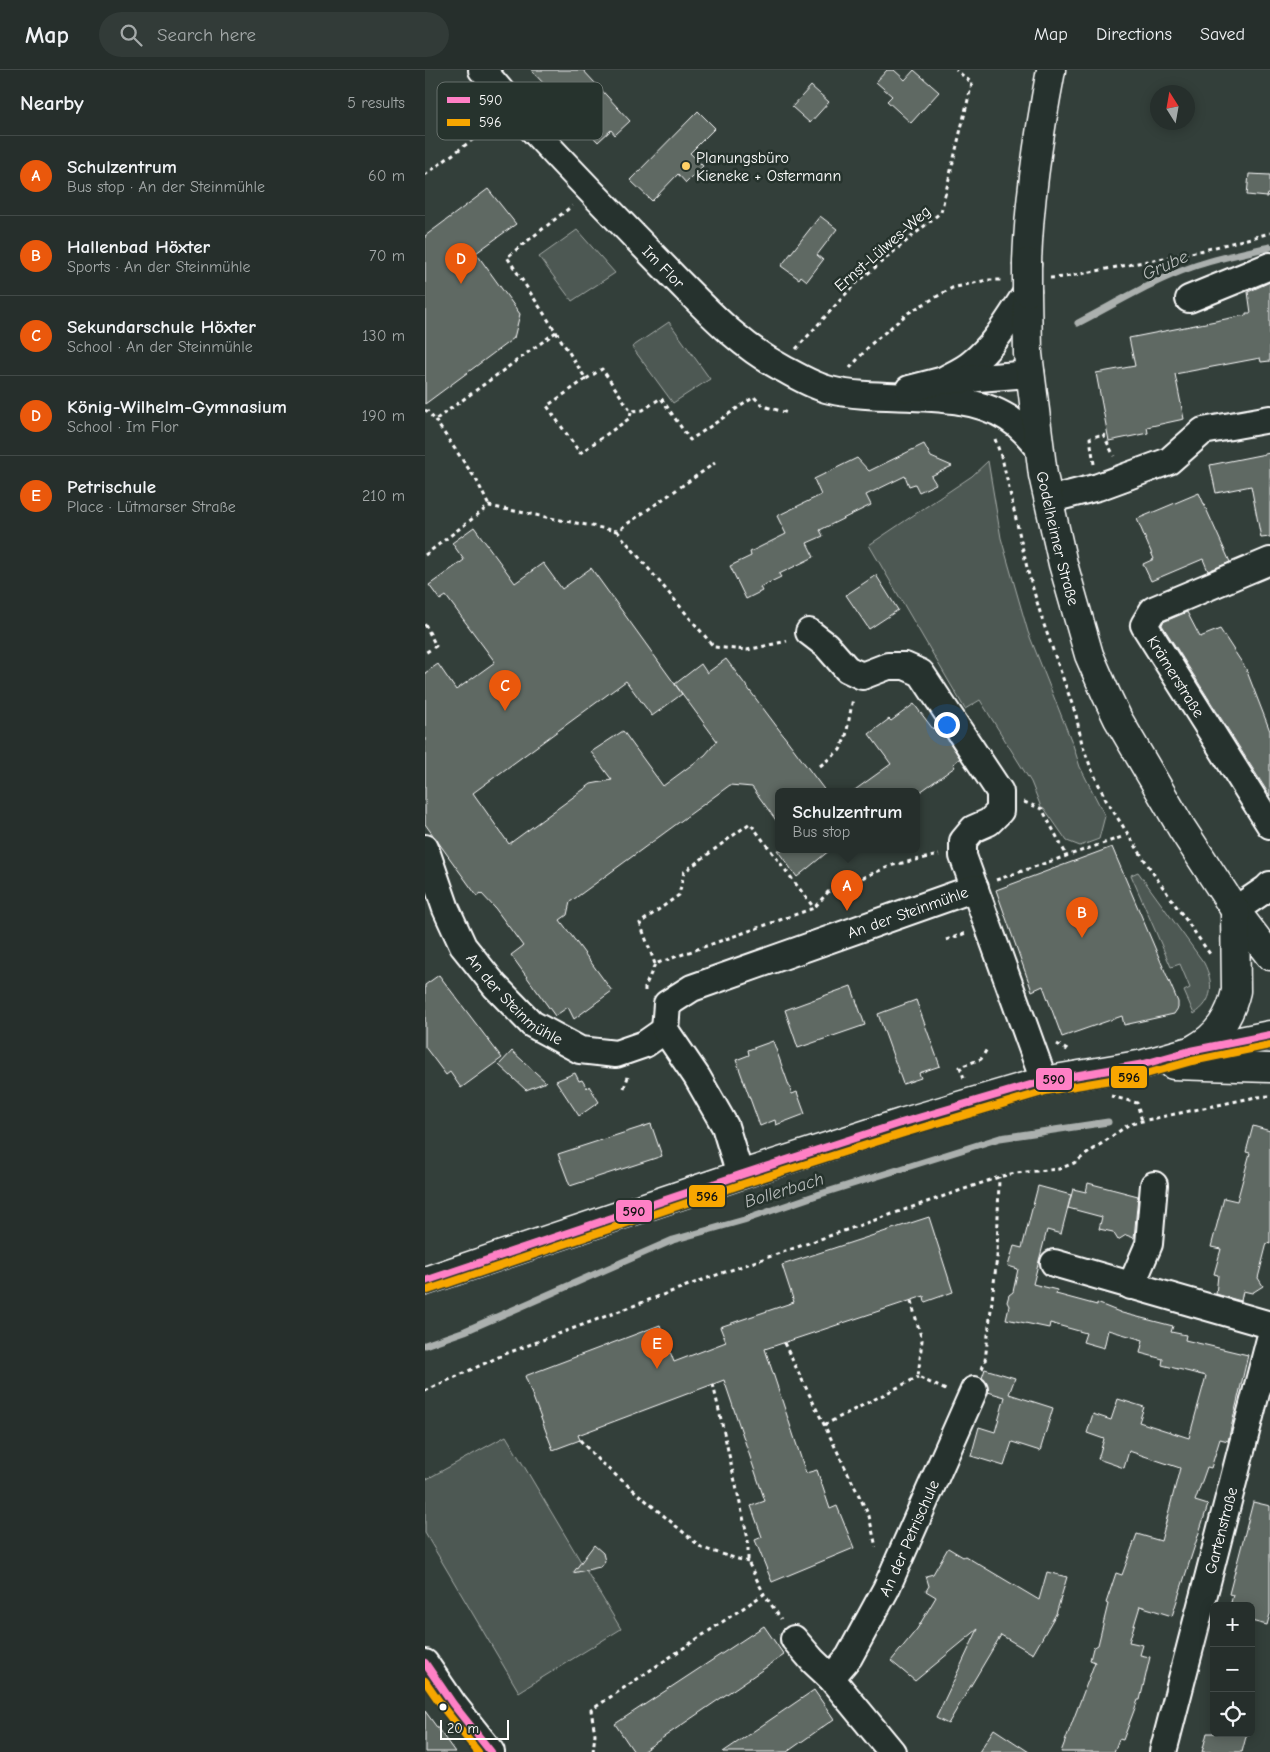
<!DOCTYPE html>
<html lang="en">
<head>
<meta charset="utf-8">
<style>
  :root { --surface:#262f2c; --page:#323b38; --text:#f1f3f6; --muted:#a4a9a9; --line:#424a48; --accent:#ea580c }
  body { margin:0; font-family:"Comic Neue",sans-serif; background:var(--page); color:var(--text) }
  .controls { position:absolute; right:15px; bottom:15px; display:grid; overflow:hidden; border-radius:8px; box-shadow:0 2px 12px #0003 }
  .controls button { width:45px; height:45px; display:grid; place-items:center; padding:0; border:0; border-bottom:1px solid var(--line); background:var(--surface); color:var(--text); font:25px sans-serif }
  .compass { position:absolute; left:725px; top:15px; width:45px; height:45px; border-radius:50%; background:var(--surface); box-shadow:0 2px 12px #0003; rotate:349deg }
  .scale { position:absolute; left:15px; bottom:12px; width:69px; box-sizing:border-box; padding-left:5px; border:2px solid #fff; border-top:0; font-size:14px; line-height:18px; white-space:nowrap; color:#fff; -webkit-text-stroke:4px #26332d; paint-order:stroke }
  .you { position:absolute; left:521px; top:654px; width:18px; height:18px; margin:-12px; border:4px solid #fff; border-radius:50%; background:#1a73e8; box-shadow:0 0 0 8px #1a73e833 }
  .badge { display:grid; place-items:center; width:32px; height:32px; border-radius:50%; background:var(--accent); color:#fff; font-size:16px; font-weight:700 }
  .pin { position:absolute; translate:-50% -41px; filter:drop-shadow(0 1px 2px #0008) }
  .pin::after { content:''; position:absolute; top:26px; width:18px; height:15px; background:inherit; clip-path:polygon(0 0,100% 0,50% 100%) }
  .popup { position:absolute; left:350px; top:718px; width:145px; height:65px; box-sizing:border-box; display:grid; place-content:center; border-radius:8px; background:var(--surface); filter:drop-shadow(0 1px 4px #0005); font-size:16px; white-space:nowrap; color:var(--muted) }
  .popup b { font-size:19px; color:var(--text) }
  .popup::after { content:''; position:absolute; left:50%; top:100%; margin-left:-10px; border:10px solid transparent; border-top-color:var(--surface) }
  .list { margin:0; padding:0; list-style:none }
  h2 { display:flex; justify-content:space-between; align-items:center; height:65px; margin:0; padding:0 20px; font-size:21px }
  h2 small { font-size:16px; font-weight:400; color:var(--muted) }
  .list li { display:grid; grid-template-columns:32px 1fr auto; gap:15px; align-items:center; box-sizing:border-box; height:80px; padding:0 20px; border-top:1px solid var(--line) }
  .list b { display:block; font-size:19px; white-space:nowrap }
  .list p { margin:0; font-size:16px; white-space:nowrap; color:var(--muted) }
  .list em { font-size:16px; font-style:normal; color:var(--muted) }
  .icon { flex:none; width:28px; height:28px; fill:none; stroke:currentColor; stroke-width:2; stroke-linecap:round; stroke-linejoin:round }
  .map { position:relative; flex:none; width:845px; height:1682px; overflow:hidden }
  header { display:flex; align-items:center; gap:30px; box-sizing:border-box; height:70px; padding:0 25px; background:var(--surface); border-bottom:1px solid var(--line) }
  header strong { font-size:24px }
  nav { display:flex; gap:28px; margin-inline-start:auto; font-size:18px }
  .search { width:350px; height:45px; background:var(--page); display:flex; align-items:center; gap:12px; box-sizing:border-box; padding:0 18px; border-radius:28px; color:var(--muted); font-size:19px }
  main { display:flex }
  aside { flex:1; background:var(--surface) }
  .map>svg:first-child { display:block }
  .green { fill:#4d5853; stroke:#a6aca9 }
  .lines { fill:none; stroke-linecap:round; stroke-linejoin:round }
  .stream { stroke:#abb0ae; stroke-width:7 }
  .building { fill:#5f6964; stroke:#fff }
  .minor-casing { stroke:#fff; stroke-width:30 }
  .major-casing { stroke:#fff; stroke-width:31 }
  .path { stroke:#fff; stroke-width:3; stroke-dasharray:4 4; stroke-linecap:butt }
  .minor { stroke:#26332d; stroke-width:26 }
  .major { stroke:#26332d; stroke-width:28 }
  .major-bridge-casing { stroke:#fff; stroke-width:31; stroke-linecap:butt }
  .major-bridge { stroke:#26332d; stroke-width:28 }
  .bus-1-casing { stroke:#26332d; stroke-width:11 }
  .bus-2-casing { stroke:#26332d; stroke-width:11 }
  .bus-1 { stroke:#ff80c5; stroke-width:8 }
  .bus-2 { stroke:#f7a600; stroke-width:8 }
  .poi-dot { fill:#ffd166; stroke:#26332d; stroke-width:2 }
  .bus-dot { fill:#fff; stroke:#26332d; stroke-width:2 }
  .labels { text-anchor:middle; stroke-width:5; stroke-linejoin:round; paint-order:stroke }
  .poi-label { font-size:16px; fill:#fff; stroke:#26332d; text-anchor:start }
  .street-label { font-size:16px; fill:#fff; stroke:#26332d }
  .water-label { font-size:18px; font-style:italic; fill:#b9bdbc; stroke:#26332d }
  .key { fill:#26332d; stroke:#67706c; stroke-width:1 }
  .key-label { font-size:14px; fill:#fff }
  .line-badge { stroke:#26332d; stroke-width:2 }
  .pale-badge-label { font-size:14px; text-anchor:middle; font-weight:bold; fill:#111 }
</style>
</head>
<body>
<header>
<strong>Map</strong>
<div class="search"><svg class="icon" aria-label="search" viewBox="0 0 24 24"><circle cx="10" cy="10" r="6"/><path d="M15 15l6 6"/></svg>Search here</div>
<nav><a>Map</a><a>Directions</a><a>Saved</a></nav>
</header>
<main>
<aside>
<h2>Nearby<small>5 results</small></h2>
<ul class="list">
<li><span class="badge">A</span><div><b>Schulzentrum</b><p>Bus stop · An der Steinmühle</p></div><em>60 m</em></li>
<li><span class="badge">B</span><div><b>Hallenbad Höxter</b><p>Sports · An der Steinmühle</p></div><em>70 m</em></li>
<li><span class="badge">C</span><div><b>Sekundarschule Höxter</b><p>School · An der Steinmühle</p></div><em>130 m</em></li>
<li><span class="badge">D</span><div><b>König-Wilhelm-Gymnasium</b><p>School · Im Flor</p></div><em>190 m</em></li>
<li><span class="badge">E</span><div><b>Petrischule</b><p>Place · Lütmarser Straße</p></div><em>210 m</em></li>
</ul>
</aside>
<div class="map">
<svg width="845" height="1682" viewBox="0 0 845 1682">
  <rect width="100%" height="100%" fill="#333f3a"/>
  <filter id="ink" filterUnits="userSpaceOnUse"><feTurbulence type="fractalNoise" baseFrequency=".02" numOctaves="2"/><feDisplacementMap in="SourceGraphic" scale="10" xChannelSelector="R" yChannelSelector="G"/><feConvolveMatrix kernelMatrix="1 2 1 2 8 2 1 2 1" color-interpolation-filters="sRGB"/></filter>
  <g filter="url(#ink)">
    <g class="green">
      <polygon points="152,160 190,203 147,231 114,187"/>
      <polygon points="244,252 285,309 248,333 207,277"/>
      <polygon points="563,391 576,468 603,562 648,675 655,697 680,746 674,769 655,776 642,771 619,738 616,737 606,712 555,630 540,639 444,475 547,406"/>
      <path d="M713,802l66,91c10,20 10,38 -10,51l-10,-23 6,-3 -10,-24 -9,3 -40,-92z"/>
      <polygon points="81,1366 196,1559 94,1622 0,1463 0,1410"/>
    </g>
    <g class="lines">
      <g class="stream">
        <path d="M653,253c37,-19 74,-42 114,-56 25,-9 52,-14 78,-20"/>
        <polyline points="0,1275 40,1261 248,1170 319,1150 389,1126 575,1068 683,1052"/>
      </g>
    </g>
    <g class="building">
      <polygon points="106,0 158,0 205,51 190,65 186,60 173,72"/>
      <polygon points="462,0 469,0 480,10 489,0 514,22 486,53 462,31 467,26 451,12"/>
      <polygon points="386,16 404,32 385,53 367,37"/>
      <polygon points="273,41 290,58 265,83 278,96 261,113 253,104 227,131 205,110"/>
      <polygon points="824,104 845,105 845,124 843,124 842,127 822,125"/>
      <polygon points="63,119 91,154 51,183 95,244 89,268 0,334 0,166"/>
      <polygon points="395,146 412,159 392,185 398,190 382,211 376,206 374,209 356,196"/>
      <polygon points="845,212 845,291 836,292 835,288 750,304 759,349 722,357 723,363 684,371 671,303 710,296 704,268 821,245 821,243 826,243 823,222"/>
      <polygon points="499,374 506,387 527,396 506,406 511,414 494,422 490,414 484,416 480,406 441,425 446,435 395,460 398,466 382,473 389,487 354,504 356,507 335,517 337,521 321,529 305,496 326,486 325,482 361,464 352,446 396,425 389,409 432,388 444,401"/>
      <polygon points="845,383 845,467 836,468 826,416 791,423 785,395"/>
      <polygon points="774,423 805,492 783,501 778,489 726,511 718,494 729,489 712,449"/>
      <polygon points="49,457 90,513 118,493 137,519 166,498 257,624 227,646 201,611 48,723 84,774 166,714 187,710 166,682 198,661 238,716 280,685 292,671 250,614 276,594 282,603 301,589 401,722 353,722 353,753 327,717 305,715 145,832 142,845 135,850 187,921 149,949 143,937 130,946 86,885 98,876 70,838 56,823 52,826 0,754 0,603 13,594 31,620 70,592 21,526 15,530 4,515 39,490 27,473"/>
      <polygon points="451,505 473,540 444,559 421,525"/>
      <polygon points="762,542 775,567 795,559 821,599 845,661 845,726 737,555 738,552"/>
      <polygon points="489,634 508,659 513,655 535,688 528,694 530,697 495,722 427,722 466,694 444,664 464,649 466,651"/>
      <polygon points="687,777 753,932 753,938 749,944 699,955 697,946 637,967 618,916 607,921 571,820"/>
      <polygon points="352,780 405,780 372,807"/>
      <polygon points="14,905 77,988 36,1018 25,1002 21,1005 0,977 0,915"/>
      <polygon points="426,916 440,955 373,978 360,940"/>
      <polygon points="491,930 515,996 494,1003 496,1008 478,1014 453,944"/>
      <polygon points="348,971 367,1024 372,1022 380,1044 351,1055 350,1050 335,1056 311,990 324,985 323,980"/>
      <polygon points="87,981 121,1012 101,1020 74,995"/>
      <polygon points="150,1003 154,1011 157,1010 162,1018 164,1016 174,1032 154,1046 131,1011"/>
      <polygon points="226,1054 237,1086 145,1116 133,1084"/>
      <polygon points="828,1056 845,1061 845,1174 842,1173 833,1208 838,1216 827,1223 818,1221 816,1231 791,1224 793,1205 789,1204 796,1179 786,1177 799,1128 812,1131 825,1083 821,1082"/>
      <polygon points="663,1113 713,1126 709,1168 701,1165 693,1170 688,1162 674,1159 677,1147 643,1138 648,1119 661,1122"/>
      <polygon points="613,1116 646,1125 636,1164 622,1160 608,1214 632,1220 631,1224 672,1235 672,1233 697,1243 748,1256 746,1262 761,1265 760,1270 823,1285 803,1371 795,1369 786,1398 782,1397 770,1431 783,1435 747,1546 715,1536 704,1572 718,1575 715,1585 725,1587 715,1630 713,1630 698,1670 694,1669 689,1682 636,1682 670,1592 665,1590 668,1578 673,1575 683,1534 681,1533 691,1503 697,1505 712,1464 736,1471 755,1398 704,1381 699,1398 673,1389 679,1369 662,1363 668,1344 686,1350 693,1329 719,1337 714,1352 764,1368 781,1306 737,1295 738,1289 715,1283 718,1270 683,1260 679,1278 658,1272 661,1263 625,1253 624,1258 581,1249 584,1236 582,1232 584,1225 588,1222 593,1199 583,1196 589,1176 597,1178"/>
      <polygon points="504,1147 528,1222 500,1232 499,1226 340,1279 381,1403 392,1400 405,1439 412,1436 429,1478 347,1512 330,1470 337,1467 326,1436 340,1431 299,1310 153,1365 155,1370 128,1380 100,1306 235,1255 249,1292 301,1272 295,1257 369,1232 357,1195"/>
      <polygon points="560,1299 590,1308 584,1324 628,1338 615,1381 587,1372 579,1396 546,1386 554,1357 570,1362 580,1327 563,1322 561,1312 557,1308"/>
      <polygon points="828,1432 845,1436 845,1544 842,1555 826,1551 826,1536 805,1536 808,1525 804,1524"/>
      <polygon points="169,1475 178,1483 180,1491 175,1497 148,1503"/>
      <polygon points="523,1478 538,1487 540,1486 614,1530 622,1502 642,1507 631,1544 608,1584 576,1565 523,1654 511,1648 553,1559 490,1611 466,1591 492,1559 511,1527 501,1521 504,1516 501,1506 508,1504"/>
      <polygon points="339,1556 359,1585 217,1682 209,1682 190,1654"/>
      <polygon points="389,1620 409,1649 362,1682 298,1682"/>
      <polygon points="0,1641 30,1682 0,1682"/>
      <polygon points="569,1659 604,1682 554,1682"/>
      <polygon points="782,1663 822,1663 817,1682 777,1682"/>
    </g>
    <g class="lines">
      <defs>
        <g id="minor">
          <path id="s1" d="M57,0c18,18 34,42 52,61 46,50 93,98 141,147 34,34 64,67 107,90 15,8 31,18 48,22 54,13 129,-3 178,28 13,8 22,19 32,31"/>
          <polyline points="764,229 845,196"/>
          <path d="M520,309c9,-5 19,-9 27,-16 23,-18 39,-47 55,-71"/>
          <polyline points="484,319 515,311 606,304"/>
          <polyline points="623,430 673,417 744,391 778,361 845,349"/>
          <path id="s2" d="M845,491l-117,49 -9,15 126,200"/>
          <polyline points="384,562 401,575 422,599 437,606 463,596 480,596 496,603 575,722 575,741 564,752 548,759 538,771 538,786 619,1011"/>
          <path id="s3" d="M0,778l21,61 17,37 32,40 37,38 48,26 36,4 29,-10 20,-14"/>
          <polyline points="810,840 841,819 845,815"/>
          <path id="s4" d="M315,1105l-15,-49 -28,-49 -32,-47 2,-26 25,-16 283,-100"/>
          <polyline points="629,1193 845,1255"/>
          <polyline points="706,1216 724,1174 729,1115"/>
          <polyline points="369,1569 388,1591 406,1608 467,1682"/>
          <polyline points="0,1593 28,1634 66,1682"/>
          <path id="s5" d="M406,1608l18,-21 37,-68 88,-199"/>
          <path id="s6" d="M738,1682l107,-413"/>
        </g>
        <g id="major">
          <path d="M602,193c2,-64 12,-130 24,-193"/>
          <path id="s7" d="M602,222l1,62 15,121 20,89 26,91 17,39 12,25 63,108 54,83 35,46"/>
          <path d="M769,979c24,-13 36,-32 42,-58l-1,-81"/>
          <polyline points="748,995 845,998"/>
          <polyline points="0,1211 315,1105 476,1053 619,1011 719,994 765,981 845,965"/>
        </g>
      </defs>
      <use href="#minor" class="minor-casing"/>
      <use href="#major" class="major-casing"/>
      <g class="path">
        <polyline points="0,105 70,53"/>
        <polyline points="625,208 640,207 775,181 845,163"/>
        <polyline points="131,262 161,309 177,299 206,341 218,340 236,328 265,370 329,327 338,336 363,343"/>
        <polyline points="371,279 428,216 516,142 547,13 531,0"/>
        <polyline points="425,298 445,275 483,243 527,218 562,210 577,210"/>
        <polyline points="161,309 122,336 155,383 205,348 206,341"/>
        <polyline points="0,340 2,341 10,350 131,262 82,187 147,136"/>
        <polyline points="10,350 52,411 64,436"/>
        <polyline points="570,369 578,392 603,502 618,552 651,645 657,674 666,698 681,730 730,806 785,884"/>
        <polyline points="669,394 665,368 678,364 689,386"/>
        <polyline points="192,461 289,577 322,580 362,571"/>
        <polyline points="0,485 64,436 192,461 290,393"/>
        <polyline points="0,554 11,576 0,583"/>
        <polyline points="395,696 415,680 421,666 428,628"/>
        <polyline points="599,732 617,739 642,786"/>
        <polyline points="571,810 697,767"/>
        <polyline points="521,870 541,863"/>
        <polyline points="230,894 215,853 254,825 259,802 325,753 389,838"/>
        <polyline points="220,921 220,917 230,894 389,838 403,822 468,795 514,785"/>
        <polyline points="632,974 644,981"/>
        <polyline points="539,1008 535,997 556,989 562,979"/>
        <polyline points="199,1018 203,1007"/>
        <polyline points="686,1026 712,1033 717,1051"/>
        <polyline points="486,1231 497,1270 493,1307 523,1321"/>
        <polyline points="359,1273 444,1446 451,1477"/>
        <polyline points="557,1299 560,1291 572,1187 574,1107"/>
        <polyline points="288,1314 323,1469 323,1492 339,1524"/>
        <polyline points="0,1321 80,1284 280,1209 574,1107 590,1103 634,1099 649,1093 703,1055 717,1051 831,1027 845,1026"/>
        <polyline points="399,1355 493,1307"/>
        <polyline points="155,1370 174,1391 277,1478 323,1492"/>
        <polyline points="168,1682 170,1664 166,1640 339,1524 356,1549"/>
      </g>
      <use href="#minor" class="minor"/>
      <use href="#major" class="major"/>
      <defs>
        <polyline id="major-bridge" points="602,193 602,222"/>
      </defs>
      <use href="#major-bridge" class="major-bridge-casing"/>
      <use href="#major-bridge" class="major-bridge"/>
      <defs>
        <g id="bus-1">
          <polyline points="0,1211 315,1105 476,1053 619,1011 719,994 765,981 845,965"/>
          <polyline points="0,1593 28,1634 66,1682"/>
        </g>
        <g id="bus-2">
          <polyline points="3,1220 318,1114 479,1063 621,1021 721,1004 767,991 845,975"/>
          <polyline points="0,1611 20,1640 53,1682"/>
        </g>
      </defs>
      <use href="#bus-1" class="bus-1-casing"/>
      <use href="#bus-2" class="bus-2-casing"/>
      <use href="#bus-1" class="bus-1"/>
      <use href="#bus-2" class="bus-2"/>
    </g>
  </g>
  <circle class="poi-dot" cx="261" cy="96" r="5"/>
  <circle class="bus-dot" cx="18" cy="1637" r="4.5"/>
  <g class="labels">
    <g class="poi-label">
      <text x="271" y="93">Planungsbüro<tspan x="271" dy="18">Kieneke + Ostermann</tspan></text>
    </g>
    <g class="street-label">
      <text transform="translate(457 178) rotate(-41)" y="6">Ernst-Lülwes-Weg</text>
      <text dy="6" stroke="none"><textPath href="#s1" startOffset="268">Im Flor</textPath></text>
      <text dy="6" stroke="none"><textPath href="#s7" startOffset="249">Godelheimer Straße</textPath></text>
      <text dy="6" stroke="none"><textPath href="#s2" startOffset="205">Krämerstraße</textPath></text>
      <text dy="6" stroke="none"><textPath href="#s4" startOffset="449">An der Steinmühle</textPath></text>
      <text dy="6" stroke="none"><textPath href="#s3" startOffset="180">An der Steinmühle</textPath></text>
      <text dy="6" stroke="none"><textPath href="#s6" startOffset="229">Gartenstraße</textPath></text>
      <text dy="6" stroke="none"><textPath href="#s5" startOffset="161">An der Petrischule</textPath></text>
    </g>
    <g class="water-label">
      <text transform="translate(740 195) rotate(-24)" y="6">Grube</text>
      <text transform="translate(359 1120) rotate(-17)" y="6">Bollerbach</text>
    </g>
  </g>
  <rect x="12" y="12" width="166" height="58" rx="8" class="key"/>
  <rect x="22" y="27" width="23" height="6" fill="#ff80c5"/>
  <rect x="22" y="49" width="23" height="7" fill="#f7a600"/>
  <g class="key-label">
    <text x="54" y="35">590</text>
    <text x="54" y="57">596</text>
  </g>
  <g class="line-badge">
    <rect x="685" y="995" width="38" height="24" rx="5" fill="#f7a600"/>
    <rect x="610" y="997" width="38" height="24" rx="5" fill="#ff80c5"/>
    <rect x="263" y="1114" width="38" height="24" rx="5" fill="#f7a600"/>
    <rect x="190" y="1129" width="38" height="24" rx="5" fill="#ff80c5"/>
  </g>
  <g class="pale-badge-label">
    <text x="704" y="1012">596</text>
    <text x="629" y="1014">590</text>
    <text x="282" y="1131">596</text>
    <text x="209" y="1146">590</text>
  </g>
</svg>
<div class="controls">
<button>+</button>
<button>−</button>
<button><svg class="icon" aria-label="locate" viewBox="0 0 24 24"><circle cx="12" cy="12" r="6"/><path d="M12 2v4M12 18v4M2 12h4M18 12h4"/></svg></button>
</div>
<svg class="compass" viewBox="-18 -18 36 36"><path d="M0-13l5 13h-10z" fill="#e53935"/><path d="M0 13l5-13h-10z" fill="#a4a9a9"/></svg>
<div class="scale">20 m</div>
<div class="you"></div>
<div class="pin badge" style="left:422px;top:841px">A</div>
<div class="popup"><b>Schulzentrum</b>Bus stop</div>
<div class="pin badge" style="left:657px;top:868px">B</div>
<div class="pin badge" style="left:80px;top:641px">C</div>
<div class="pin badge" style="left:36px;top:214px">D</div>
<div class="pin badge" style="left:232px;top:1299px">E</div>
</div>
</main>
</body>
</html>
